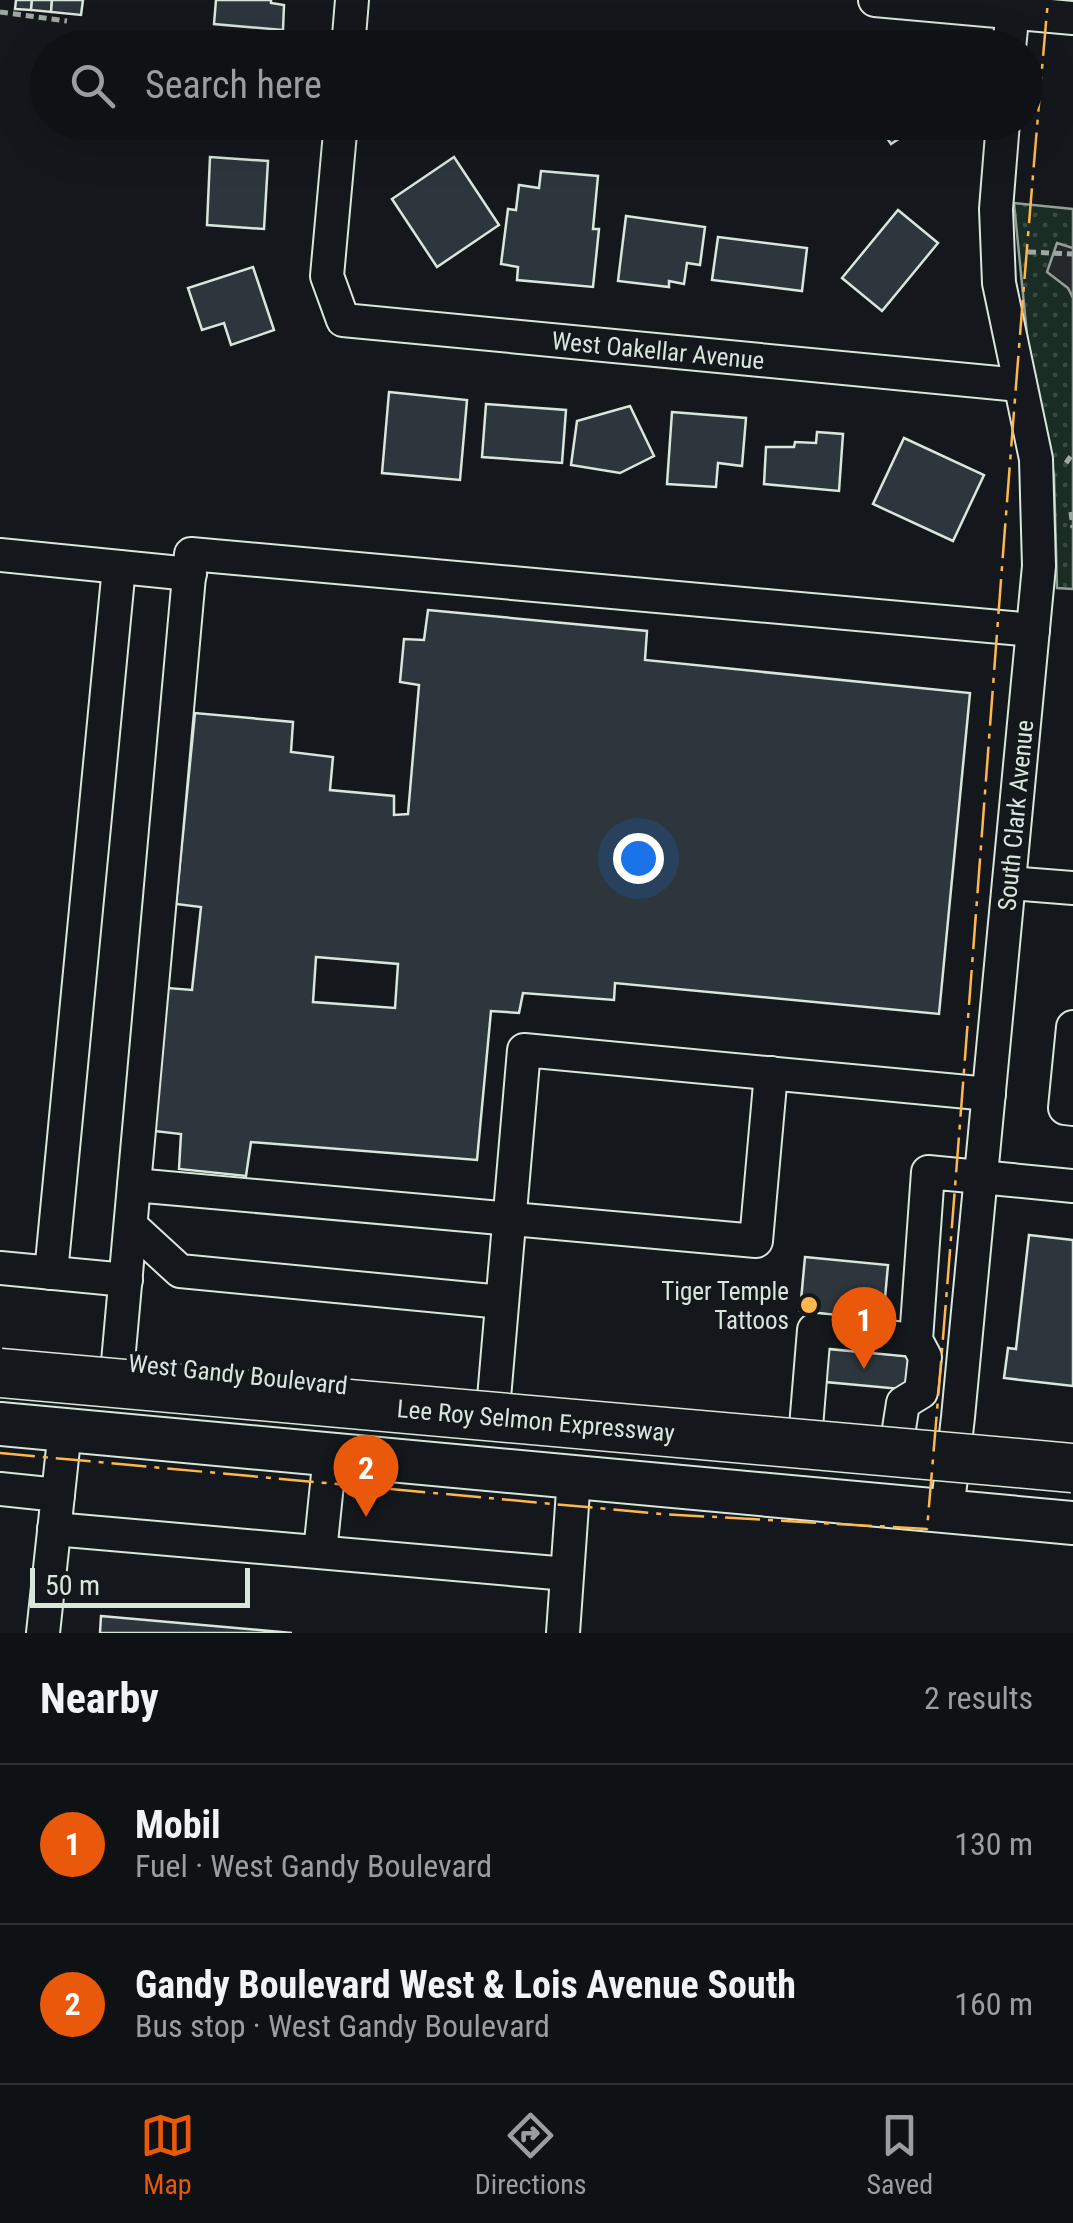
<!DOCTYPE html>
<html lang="en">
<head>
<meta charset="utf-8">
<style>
  :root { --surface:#0f1215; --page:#1d2022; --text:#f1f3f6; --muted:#9b9ea0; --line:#2f3234; --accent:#ea580c }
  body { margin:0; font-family:"Roboto Condensed",sans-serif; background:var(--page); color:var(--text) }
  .scale { position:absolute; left:30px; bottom:25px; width:220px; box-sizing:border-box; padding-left:10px; border:5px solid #d8e6dc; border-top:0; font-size:28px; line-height:35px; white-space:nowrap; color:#d8e6dc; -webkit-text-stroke:8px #14181c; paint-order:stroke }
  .you { position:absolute; left:638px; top:858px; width:35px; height:35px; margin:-25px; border:8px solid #fff; border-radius:50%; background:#1a73e8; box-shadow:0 0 0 15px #1a73e833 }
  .badge { display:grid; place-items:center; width:65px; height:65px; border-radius:50%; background:var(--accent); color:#fff; font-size:32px; font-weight:700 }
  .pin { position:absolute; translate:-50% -82px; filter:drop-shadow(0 2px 5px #0008) }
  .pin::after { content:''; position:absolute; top:52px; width:35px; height:30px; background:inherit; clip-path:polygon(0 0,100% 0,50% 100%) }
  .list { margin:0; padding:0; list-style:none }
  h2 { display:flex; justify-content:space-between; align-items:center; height:130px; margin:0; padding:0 40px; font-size:42px }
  h2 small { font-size:32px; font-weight:400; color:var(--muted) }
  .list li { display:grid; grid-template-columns:65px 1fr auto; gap:30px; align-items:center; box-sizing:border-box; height:160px; padding:0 40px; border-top:2px solid var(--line) }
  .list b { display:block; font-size:38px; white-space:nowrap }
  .list p { margin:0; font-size:32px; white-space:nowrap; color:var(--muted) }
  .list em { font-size:32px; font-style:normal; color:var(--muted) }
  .icon { flex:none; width:55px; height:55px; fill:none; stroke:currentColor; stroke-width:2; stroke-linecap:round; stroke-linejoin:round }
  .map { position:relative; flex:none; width:1073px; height:1633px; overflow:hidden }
  .search { position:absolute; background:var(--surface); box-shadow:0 10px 40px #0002; left:30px; right:30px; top:30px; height:110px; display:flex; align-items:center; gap:25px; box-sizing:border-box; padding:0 35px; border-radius:55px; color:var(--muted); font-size:38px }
  .sheet { height:450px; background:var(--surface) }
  nav { display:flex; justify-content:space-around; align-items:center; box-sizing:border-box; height:140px; border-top:2px solid var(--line); background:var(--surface); font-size:28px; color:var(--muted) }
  nav a { display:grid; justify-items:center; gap:5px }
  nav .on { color:var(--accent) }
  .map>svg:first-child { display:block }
  .park { fill:url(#park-dots); stroke:#939e99; stroke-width:2.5 }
  .parking { fill:#24282b; stroke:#939e99; stroke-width:2.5 }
  .building { fill:#2c363c; stroke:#d8e6dc; stroke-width:2.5; fill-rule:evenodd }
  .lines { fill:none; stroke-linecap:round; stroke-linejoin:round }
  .minor-casing { stroke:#d8e6dc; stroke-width:36 }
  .major-casing { stroke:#d8e6dc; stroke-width:46 }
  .path { stroke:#9da8a2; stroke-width:5; stroke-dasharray:8 5; stroke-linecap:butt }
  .minor { stroke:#14181c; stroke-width:32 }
  .major { stroke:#14181c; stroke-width:42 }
  .highway-bridge-casing { stroke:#d8e6dc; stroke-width:51; stroke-linecap:butt }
  .highway-bridge { stroke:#14181c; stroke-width:48 }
  .power { stroke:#ffb74d; stroke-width:2.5; stroke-dasharray:35 8 5 8; stroke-linecap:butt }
  .poi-dot { fill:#ffb74d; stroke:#14181c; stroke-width:4 }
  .labels { text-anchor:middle; stroke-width:8; stroke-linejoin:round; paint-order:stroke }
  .street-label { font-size:25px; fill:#d8e6dc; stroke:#14181c }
  .poi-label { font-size:25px; fill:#d8e6dc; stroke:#14181c; text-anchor:end }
</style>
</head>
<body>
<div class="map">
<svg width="1073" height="1633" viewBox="0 0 1073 1633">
  <defs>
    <pattern id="park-dots" width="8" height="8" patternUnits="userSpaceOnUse" patternTransform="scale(2.5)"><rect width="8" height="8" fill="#1a2d24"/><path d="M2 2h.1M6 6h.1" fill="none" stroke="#3b4b43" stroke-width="1.8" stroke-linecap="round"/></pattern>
  </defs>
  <rect width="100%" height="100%" fill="#14181c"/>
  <polygon class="park" points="1014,203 1073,209 1073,589 1057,588 1054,475 1028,345"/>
  <polygon class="parking" points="1057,243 1073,248 1073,298 1068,288 1047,272"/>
  <g class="building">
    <polygon points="16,0 32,0 31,10 15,9"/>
    <polygon points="32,0 52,0 51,12 31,10"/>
    <polygon points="52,0 83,0 81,15 51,12"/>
    <polygon points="216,0 271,0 271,3 284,5 283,30 214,24"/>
    <polygon points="472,32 484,48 451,48"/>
    <polygon points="791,39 830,42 830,48 790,48"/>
    <polygon points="222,122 276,122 275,130"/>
    <polygon points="425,122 452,122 434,136"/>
    <polygon points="752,122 824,122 823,128"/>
    <polygon points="866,122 924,122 891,144 881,129 874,134"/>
    <polygon points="210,157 268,161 264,229 207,225"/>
    <polygon points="454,157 499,225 437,267 392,199"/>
    <polygon points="541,171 598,176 593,229 599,229 593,287 517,280 518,267 501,264 508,209 516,210 519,185 539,188"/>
    <polygon points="898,210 938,243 882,311 842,278"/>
    <polygon points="626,216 705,227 700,265 687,263 684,284 669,281 669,287 618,281"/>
    <polygon points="718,237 807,248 802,291 712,280"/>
    <polygon points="253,267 274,330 231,345 224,323 202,330 188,288"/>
    <polygon points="389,392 467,400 460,480 382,473"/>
    <polygon points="486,404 566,410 562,463 482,457"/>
    <polygon points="630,406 654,456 620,473 571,465 577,421"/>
    <polygon points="672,412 746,418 742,466 718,463 716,487 667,484"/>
    <polygon points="817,432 843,434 839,491 764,484 766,447 794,447 795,442 816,443"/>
    <polygon points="904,438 984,475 953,541 873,504"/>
    <path d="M428,610l219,21 -2,29 325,33 -31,321 -324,-31 -1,17 -91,-7 -4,20 -28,-2 -14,149 -226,-18 -5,34 -67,-7 2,-35 -27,-3 14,-143 24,2 9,-83 -25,-3 19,-191 98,9 -2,30 42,5 -3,33 64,6v19l14,-1 11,-129 -19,-3 4,-43 20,1zM316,957l82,7 -3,44 -82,-6z"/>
    <polygon points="1029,1235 1073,1240 1073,1386 1004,1378 1008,1348 1016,1349"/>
    <polygon points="805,1257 888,1265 883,1320 800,1311"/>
    <polygon points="817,1348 914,1357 911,1390 815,1381"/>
    <polygon points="101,1616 292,1633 100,1633"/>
  </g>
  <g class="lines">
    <defs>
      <g id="minor">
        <polyline points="875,0 1073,18"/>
        <polyline points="348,48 352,0"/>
        <polyline points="1009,48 1014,0"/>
        <path id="s1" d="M341,122l-14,154 16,44 677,65"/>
        <polyline points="0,555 190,574"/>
        <polyline points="1009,883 1073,888"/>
        <polyline points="1073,1027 1065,1108 1073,1109"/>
        <polyline points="134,1185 756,1241 771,1073"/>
        <polyline points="131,1226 180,1271 502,1302"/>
        <polyline points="0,1268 126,1280"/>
        <polyline points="51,1273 119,567"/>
        <polyline points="118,1362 191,554 1033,630"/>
        <polyline points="494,1398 524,1050 989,1094"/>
        <polyline points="806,1427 814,1330 916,1340"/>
        <polyline points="898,1435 903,1403 921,1392 925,1357 916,1340 928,1172 1073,1186"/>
        <polyline points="0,1489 58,1495"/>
        <path id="s2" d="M947,1512l11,-95 81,-851 -3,-107 -37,-176 -3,-74 7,-87"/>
        <polyline points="54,1529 567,1574"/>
        <polyline points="320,1552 330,1455"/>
        <polyline points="43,1633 65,1430"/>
        <polyline points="563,1633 574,1477"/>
      </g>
      <polyline id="major" points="0,1424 1073,1523"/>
    </defs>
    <use href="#minor" class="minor-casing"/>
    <use href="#major" class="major-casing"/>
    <g class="path">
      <polyline points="0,12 67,21"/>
      <polyline points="1028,252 1073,254"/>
      <polyline points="1066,463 1073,453"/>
      <polyline points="1071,512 1073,528"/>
    </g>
    <use href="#minor" class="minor"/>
    <use href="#major" class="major"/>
    <defs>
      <g id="highway-bridge">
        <path id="s3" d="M0,1373l1073,95"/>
      </g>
    </defs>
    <use href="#highway-bridge" class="highway-bridge-casing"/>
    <use href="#highway-bridge" class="highway-bridge"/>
    <path class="power" d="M0,1453l662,61 265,15c44,-509 76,-1020 121,-1529"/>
  </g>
  <circle class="poi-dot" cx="809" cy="1305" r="10"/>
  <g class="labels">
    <g class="street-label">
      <text dy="9" stroke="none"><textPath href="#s1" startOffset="518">West Oakellar Avenue</textPath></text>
      <text dy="9" stroke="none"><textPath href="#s2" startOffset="700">South Clark Avenue</textPath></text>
      <text transform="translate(238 1374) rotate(6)" y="9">West Gandy Boulevard</text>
      <text dy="9" stroke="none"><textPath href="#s3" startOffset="538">Lee Roy Selmon Expressway</textPath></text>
    </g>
    <g class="poi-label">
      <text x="789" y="1300">Tiger Temple<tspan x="789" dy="29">Tattoos</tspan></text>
    </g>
  </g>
</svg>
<div class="scale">50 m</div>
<div class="you"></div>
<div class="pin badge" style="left:864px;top:1369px">1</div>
<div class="pin badge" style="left:366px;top:1517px">2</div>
<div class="search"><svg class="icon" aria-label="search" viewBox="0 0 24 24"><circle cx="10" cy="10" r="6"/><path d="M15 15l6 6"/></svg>Search here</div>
</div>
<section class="sheet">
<h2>Nearby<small>2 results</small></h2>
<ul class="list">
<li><span class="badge">1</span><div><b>Mobil</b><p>Fuel · West Gandy Boulevard</p></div><em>130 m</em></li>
<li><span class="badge">2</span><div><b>Gandy Boulevard West &amp; Lois Avenue South</b><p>Bus stop · West Gandy Boulevard</p></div><em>160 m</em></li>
</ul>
</section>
<nav>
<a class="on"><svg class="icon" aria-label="map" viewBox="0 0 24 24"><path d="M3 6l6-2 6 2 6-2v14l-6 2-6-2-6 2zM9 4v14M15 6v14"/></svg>Map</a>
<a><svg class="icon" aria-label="directions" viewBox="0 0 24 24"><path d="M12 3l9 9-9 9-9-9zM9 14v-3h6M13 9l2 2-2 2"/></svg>Directions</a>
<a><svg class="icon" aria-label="saved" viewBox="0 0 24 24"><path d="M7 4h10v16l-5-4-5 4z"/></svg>Saved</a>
</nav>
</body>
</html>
